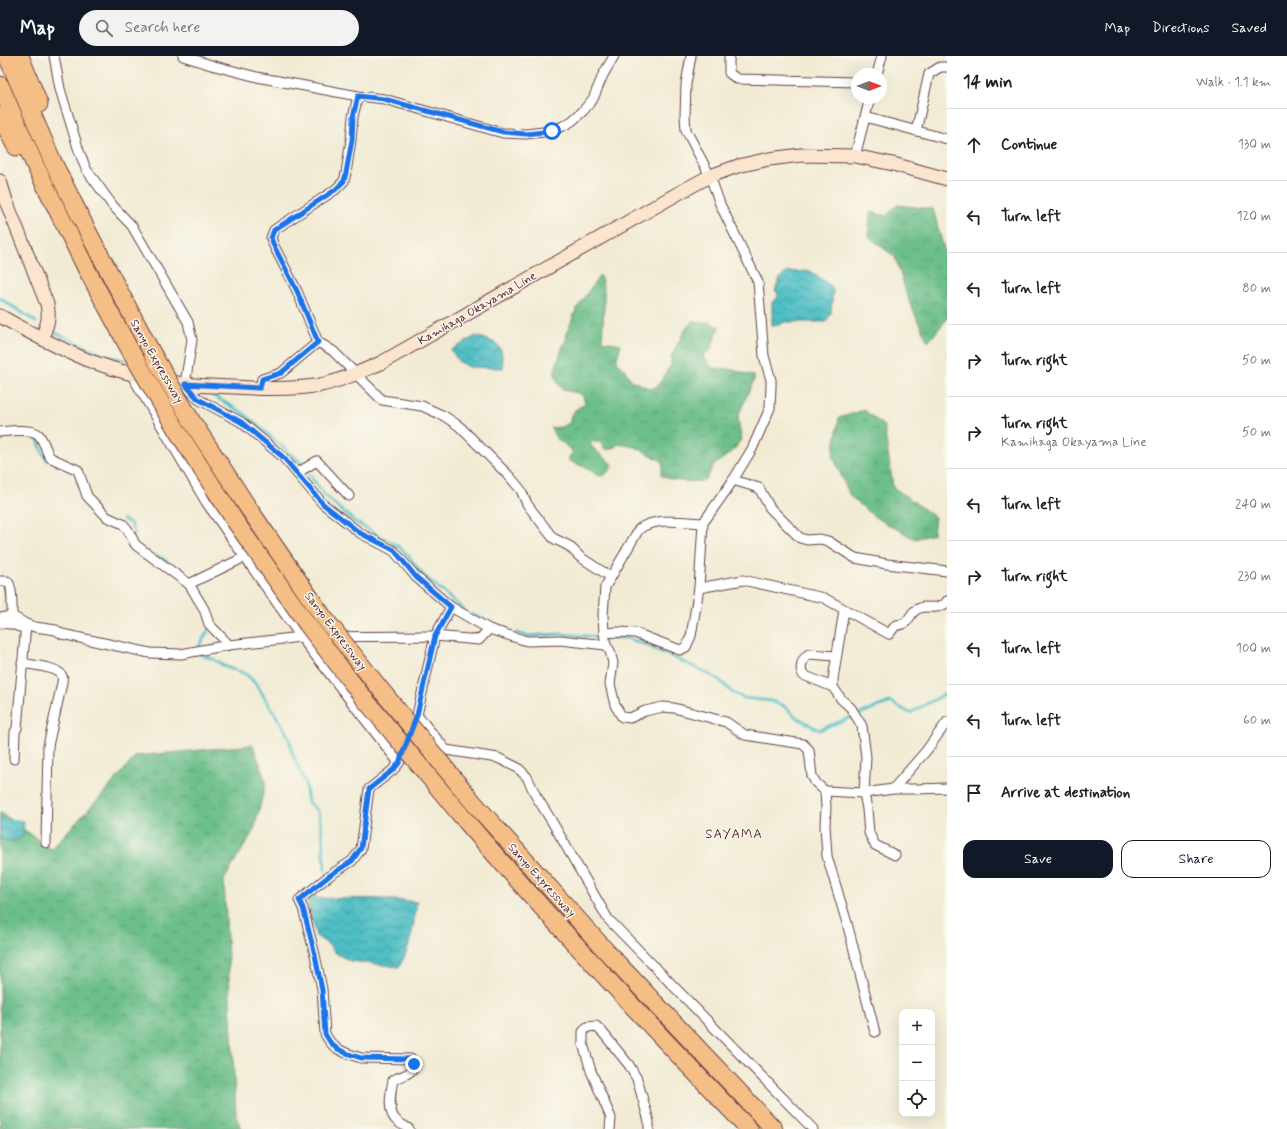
<!DOCTYPE html>
<html lang="en">
<head>
<meta charset="utf-8">
<style>
  :root { --surface:#fff; --page:#f2f2f2; --text:#222; --muted:#767676; --line:#e0e0e0; --accent:#111827 }
  body { margin:0; font-family:Mynerve,sans-serif; background:var(--page); color:var(--text) }
  .controls { position:absolute; right:12px; bottom:12px; display:grid; overflow:hidden; border-radius:8px; box-shadow:0 4px 16px #0002 }
  .controls button { width:36px; height:36px; display:grid; place-items:center; padding:0; border:0; border-bottom:1px solid var(--line); background:var(--surface); color:var(--text); font:20px sans-serif }
  .compass { position:absolute; left:851px; top:12px; width:36px; height:36px; border-radius:50%; background:var(--surface); box-shadow:0 4px 16px #0002; rotate:90deg }
  .stop { position:absolute; width:12px; height:12px; margin:-9px; border:3px solid #1a73e8; border-radius:50%; background:#fff }
  .stop.end { background:#1a73e8; border-color:#fff; box-shadow:0 1px 4px #0008 }
  .list { margin:0; padding:0; list-style:none }
  h2 { display:flex; justify-content:space-between; align-items:center; height:52px; margin:0; padding:0 16px; font-size:17px }
  h2 small { font-size:13px; font-weight:400; color:var(--muted) }
  .list li { display:grid; grid-template-columns:26px 1fr auto; gap:12px; align-items:center; box-sizing:border-box; height:72px; padding:0 16px; border-top:1px solid var(--line) }
  .list b { display:block; font-size:15px; white-space:nowrap }
  .list p { margin:0; font-size:13px; white-space:nowrap; color:var(--muted) }
  .list em { font-size:13px; font-style:normal; color:var(--muted) }
  .actions { display:flex; gap:8px; padding:12px 16px }
  .actions a { flex:1; padding:9px 0; border:1px solid var(--accent); border-radius:12px; text-align:center; font-size:14px; color:var(--accent) }
  .actions .main { background:var(--accent); color:#fff }
  .icon { flex:none; width:22px; height:22px; fill:none; stroke:currentColor; stroke-width:2; stroke-linecap:round; stroke-linejoin:round }
  .map { position:relative; flex:none; width:947px; height:1073px; overflow:hidden }
  header { display:flex; align-items:center; gap:24px; box-sizing:border-box; height:56px; padding:0 20px; background:var(--accent); color:#fff }
  header strong { font-size:19px }
  nav { display:flex; gap:22px; margin-inline-start:auto; font-size:14px }
  .search { width:280px; height:36px; background:var(--page); display:flex; align-items:center; gap:10px; box-sizing:border-box; padding:0 14px; border-radius:22px; color:var(--muted); font-size:15px }
  main { display:flex }
  aside { flex:1; background:var(--surface) }
  .map>svg:first-child { display:block }
  .forest { fill:url(#forest-crowns); stroke:#5b6e5a }
  .water { fill:url(#water-waves); stroke:#4d6f78 }
  .lines { fill:none; stroke-linecap:round; stroke-linejoin:round }
  .stream { stroke:#50bfc5; stroke-width:3 }
  .street-casing { stroke:#633e44; stroke-width:11 }
  .secondary-casing { stroke:#633e44; stroke-width:15 }
  .highway-casing { stroke:#633e44; stroke-width:19 }
  .street { stroke:#fff; stroke-width:9 }
  .secondary { stroke:#fbe5cf; stroke-width:13 }
  .highway { stroke:#f5be86; stroke-width:17 }
  .highway-bridge-casing { stroke:#633e44; stroke-width:19; stroke-linecap:butt }
  .highway-bridge { stroke:#f5be86; stroke-width:17 }
  .route { stroke:#1a73e8; stroke-width:5 }
  .labels { text-anchor:middle; stroke-width:3; stroke-linejoin:round; paint-order:stroke }
  .street-label { font-size:12px; fill:#4a1f2b; stroke:#fbf7ec }
  .neighbourhood-label { font-size:13px; letter-spacing:1px; fill:#4a1f2b; stroke:#fbf7ec }
</style>
</head>
<body>
<header>
<strong>Map</strong>
<div class="search"><svg class="icon" aria-label="search" viewBox="0 0 24 24"><circle cx="10" cy="10" r="6"/><path d="M15 15l6 6"/></svg>Search here</div>
<nav><a>Map</a><a>Directions</a><a>Saved</a></nav>
</header>
<main>
<div class="map">
<svg width="947" height="1073" viewBox="0 0 947 1073">
  <defs>
    <pattern id="forest-crowns" width="20" height="18" patternUnits="userSpaceOnUse"><rect width="20" height="18" fill="#6cbe8a"/><path d="M2 6a3 3 0 1 1 6 0M12 15a3 3 0 1 1 6 0" fill="none" stroke="#5b9a71"/></pattern>
    <pattern id="water-waves" width="16" height="10" patternUnits="userSpaceOnUse"><rect width="16" height="10" fill="#50bfc5"/><path d="M0 5q4-4 8 0t8 0" fill="none" stroke="#449ba0"/></pattern>
  </defs>
  <rect width="100%" height="100%" fill="#fbf7ec"/>
  <filter id="ink" filterUnits="userSpaceOnUse"><feTurbulence type="fractalNoise" baseFrequency=".025" numOctaves="2"/><feDisplacementMap in="SourceGraphic" scale="8" xChannelSelector="R" yChannelSelector="G"/><feConvolveMatrix kernelMatrix="1 2 1 2 8 2 1 2 1" color-interpolation-filters="sRGB"/></filter>
  <filter id="wash" filterUnits="userSpaceOnUse"><feTurbulence type="fractalNoise" baseFrequency=".012" numOctaves="4" result="noise"/><feDisplacementMap in="SourceGraphic" scale="16" xChannelSelector="R" yChannelSelector="G"/><feGaussianBlur stdDeviation="0.9" result="paint"/><feColorMatrix in="noise" values="0 0 0 0 0 0 0 0 0 0 0 0 0 0 0 0 0 1.4 0 .05"/><feComposite in="paint" operator="in"/></filter>
  <g filter="url(#wash)">
    <rect width="100%" height="100%" fill="#f1ebd4"/>
    <g class="forest">
      <polygon points="897,149 933,153 947,204 947,263 928,286 910,248 895,201 869,181 870,156 886,160"/>
      <path d="M600,219l4,16v17l-2,33 19,3 -4,14v4l8,8 6,10 19,9 6,-2 2,-2 13,-20v-8l15,-29 7,-7 18,2 8,4 -9,24 -7,3 1,3 7,10 3,1 15,1 25,7v4l-16,36 3,23 -7,11 -21,16 -7,14c-10,3 -36,2 -45,-5l2,-11 -1,-3 -26,-14 -18,-3 -5,5h-9l-1,-5 -3,-2h-10l1,3 2,3 20,17c-12,19 -14,9 -29,2 -5,-2 -10,-4 -15,-6v-4l4,-5 -9,-8 -8,-6 -5,-10 10,-1 9,-4c-1,-11 6,-14 15,-19l-2,-8 -5,-3 -14,-3 -5,-4 -5,-14 10,-29 2,-2 1,-9 10,-24z"/>
      <polygon points="864,354 884,370 893,431 935,461 933,478 915,483 875,461 850,440 833,400 839,362"/>
      <polygon points="253,689 266,726 254,774 224,824 236,1059 241,1073 0,1073 0,756 51,793 104,737 136,700"/>
    </g>
    <g class="water">
      <polygon points="810,215 831,230 833,235 831,257 826,266 784,266 780,269 772,269 772,246 777,243 778,237 775,235 780,222 787,216"/>
      <path d="M476,280c22,7 27,7 27,32l-34,-1 -10,-5 -8,-12z"/>
      <path d="M0,762l24,3 -1,15c-8,6 -13,6 -23,3z"/>
      <path d="M316,838l-1,4 69,1 33,3c-4,25 -5,43 -18,65l-49,-6 -16,-9 -5,-7 -13,-9 -9,-37 4,-4z"/>
    </g>
    <g class="lines">
      <g class="stream">
        <polyline points="0,242 36,266"/>
        <polyline points="54,276 104,299 124,304"/>
        <polyline points="212,339 243,357 304,409"/>
        <polyline points="3,380 18,379 31,380 38,384 45,402 47,404"/>
        <polyline points="308,416 324,439 355,466 398,490 406,497 423,519 464,554"/>
        <polyline points="78,426 84,444 92,451"/>
        <polyline points="123,463 131,468 135,479"/>
        <polyline points="157,500 167,505 172,511"/>
        <polyline points="179,516 189,521 192,526"/>
        <polyline points="471,558 507,574"/>
        <polyline points="210,571 199,591 200,598 215,604 224,610 246,618 256,628 282,669 290,685 292,697 305,726 308,746 318,755 322,774 325,814"/>
        <polyline points="517,577 526,580 562,578 596,581"/>
        <polyline points="612,582 626,582 644,588 703,615 718,623 733,637 744,642 771,645 784,650 796,661 819,674 890,646 910,657 947,637"/>
      </g>
    </g>
  </g>
  <g filter="url(#ink)">
    <g class="lines">
      <defs>
        <g id="street">
          <polyline points="54,0 60,33 79,95 86,113 113,150 132,170 188,266 192,284 185,328 198,343 241,366 283,401 323,448 360,477 394,495 416,521 451,551 489,573 527,585 560,584 606,589"/>
          <polyline points="183,0 211,9 257,21 358,40 384,43 503,77 526,78 552,75 563,70 572,65 583,55 593,43 603,19 614,0"/>
          <polyline points="691,0 686,28 685,60 686,74 710,120 720,148 758,226 764,300 771,324 771,330 770,352 752,393 732,426 703,467 699,532 691,580 686,591 680,594 635,577 618,576 604,577 606,589 610,595 613,607 610,628 615,649 622,661 630,662 645,655 663,651 674,652 726,666 745,679 803,688 809,694 812,720 816,727 825,735 826,751 825,769 827,800 847,867 875,976"/>
          <polyline points="729,0 729,17 737,23 857,26"/>
          <polyline points="877,18 882,0"/>
          <polyline points="358,40 353,61 351,84 346,117 344,125 335,134 274,174 271,182 274,190 297,235 318,286 333,295 382,344 422,350 444,360 459,370 510,421 521,434 527,448 553,482 569,490 580,501 611,521 605,531 603,559 604,577"/>
          <polyline points="865,61 947,83"/>
          <polyline points="916,75 929,18 940,11 947,11"/>
          <polyline points="855,100 870,42"/>
          <polyline points="131,318 206,446 301,581 399,707"/>
          <polyline points="260,332 262,323 281,317 318,286"/>
          <path d="M0,376c9,-1 32,-4 39,3 4,5 7,14 10,21l2,2 27,12 9,26 20,21 16,7 5,6 7,14 2,2 52,38 15,25 5,15 20,21"/>
          <polyline points="297,417 317,405 349,440"/>
          <polyline points="733,424 759,432 770,452 800,482 807,484 820,483 828,485 855,502 887,508 947,515"/>
          <path d="M611,521l28,-48c17,-12 44,-7 64,-6"/>
          <path d="M0,525c2,0 5,0 7,0 6,3 5,29 5,35"/>
          <polyline points="189,528 245,501"/>
          <path d="M699,532l44,-8 81,18 65,36 7,-9c16,0 11,-13 24,-17 5,-2 11,0 16,-1 3,0 6,-2 9,-3l2,-3"/>
          <polyline points="844,554 833,623 833,631 841,643 851,652 862,670 866,701 864,737 867,753 869,777 875,789 895,799"/>
          <polyline points="0,562 12,560 26,568 35,571 56,574 62,578 150,597 181,598 229,589 301,581 435,580 479,584 489,573"/>
          <polyline points="0,567 11,568 26,573"/>
          <path d="M22,607c9,2 37,4 40,13 1,2 0,4 0,7l-14,63 -2,97"/>
          <path d="M833,631l-30,-12c-4,-7 -1,-17 6,-21l27,2"/>
          <polyline points="417,659 446,694 498,702 518,712 527,721 536,740 551,764 608,863 813,1073"/>
          <polyline points="411,674 417,659 435,580 451,551"/>
          <path d="M406,690l-7,17 -6,7 -24,19 -8,60 -9,12 -23,15 -30,24 4,8 12,47 7,34 3,45 5,8 6,6 10,5 15,5 50,1c8,14 -8,16 -18,21 -2,11 -6,30 2,39 3,4 10,7 14,10"/>
          <polyline points="14,703 15,676 17,672 26,568"/>
          <polyline points="893,733 926,695 947,666"/>
          <polyline points="825,735 864,737 893,733 917,733 947,732"/>
          <polyline points="610,1073 611,1062 591,1015 583,988 583,976 587,971 596,970 603,977 629,1009 637,1023 649,1065 649,1073"/>
        </g>
        <g id="secondary">
          <path d="M0,125l6,20 41,103c3,15 0,21 -5,34"/>
          <path d="M0,260c29,16 59,33 90,45 30,11 62,19 94,23 16,2 33,2 49,3 29,2 59,3 88,-2 20,-4 41,-14 60,-22l296,-169 33,-18 28,-10 31,-7 32,-4 54,1 38,8 54,15"/>
        </g>
        <g id="highway">
          <polyline points="7,0 53,106 89,178 153,299"/>
          <polyline points="20,0 39,48"/>
          <polyline points="0,29 35,109 86,212 130,294"/>
          <polyline points="0,60 16,91"/>
          <polyline points="473,746 607,896 774,1073"/>
          <path d="M459,757c93,109 191,213 290,316"/>
        </g>
      </defs>
      <use href="#street" class="street-casing"/>
      <use href="#secondary" class="secondary-casing"/>
      <use href="#highway" class="highway-casing"/>
      <use href="#street" class="street"/>
      <use href="#secondary" class="secondary"/>
      <use href="#highway" class="highway"/>
      <defs>
        <g id="highway-bridge">
          <polyline points="130,294 176,373 237,468 307,568 362,640 459,757"/>
          <polyline points="153,299 191,364 249,453 322,559 377,629 473,746"/>
        </g>
      </defs>
      <use href="#highway-bridge" class="highway-bridge-casing"/>
      <use href="#highway-bridge" class="highway-bridge"/>
    </g>
  </g>
  <g class="lines" filter="url(#ink)">
    <polyline class="route" points="414,1008 411,1003 361,1002 346,997 336,992 330,986 325,978 322,934 315,899 303,852 299,844 329,820 352,805 361,792 369,733 393,714 399,707 417,659 435,580 451,551 416,521 394,494 360,477 323,448 283,401 241,366 198,343 185,328 260,332 262,323 281,317 318,286 297,235 274,190 271,182 274,174 335,134 344,125 346,117 352,84 353,61 358,40 384,43 503,76 526,78 552,75"/>
  </g>
  <g class="labels">
    <g class="street-label">
      <text transform="translate(477 252) rotate(-30)" y="4">Kamihaga Okayama Line</text>
      <text transform="translate(157 305) rotate(60)" y="4">Sanyo Expressway</text>
      <text transform="translate(336 575) rotate(53)" y="4">Sanyo Expressway</text>
      <text transform="translate(542 824) rotate(48)" y="4">Sanyo Expressway</text>
    </g>
    <g class="neighbourhood-label">
      <text x="734" y="782">SAYAMA</text>
    </g>
  </g>
</svg>
<div class="controls">
<button>+</button>
<button>−</button>
<button><svg class="icon" aria-label="locate" viewBox="0 0 24 24"><circle cx="12" cy="12" r="6"/><path d="M12 2v4M12 18v4M2 12h4M18 12h4"/></svg></button>
</div>
<svg class="compass" viewBox="-18 -18 36 36"><path d="M0-13l5 13h-10z" fill="#e53935"/><path d="M0 13l5-13h-10z" fill="#767676"/></svg>
<div class="stop" style="left:552px;top:75px"></div>
<div class="stop end" style="left:414px;top:1008px"></div>
</div>
<aside>
<h2>14 min<small>Walk · 1.1 km</small></h2>
<ul class="list">
<li><svg class="icon" aria-label="ahead" viewBox="0 0 24 24"><path d="M12 20V5M6 11l6-6 6 6"/></svg><div><b>Continue</b></div><em>130 m</em></li>
<li><svg class="icon" aria-label="left" viewBox="0 0 24 24"><path d="M17 20v-9H6M10 6l-5 5 5 5"/></svg><div><b>Turn left</b></div><em>120 m</em></li>
<li><svg class="icon" aria-label="left" viewBox="0 0 24 24"><path d="M17 20v-9H6M10 6l-5 5 5 5"/></svg><div><b>Turn left</b></div><em>80 m</em></li>
<li><svg class="icon" aria-label="right" viewBox="0 0 24 24"><path d="M7 20v-9h11M14 6l5 5-5 5"/></svg><div><b>Turn right</b></div><em>50 m</em></li>
<li><svg class="icon" aria-label="right" viewBox="0 0 24 24"><path d="M7 20v-9h11M14 6l5 5-5 5"/></svg><div><b>Turn right</b><p>Kamihaga Okayama Line</p></div><em>50 m</em></li>
<li><svg class="icon" aria-label="left" viewBox="0 0 24 24"><path d="M17 20v-9H6M10 6l-5 5 5 5"/></svg><div><b>Turn left</b></div><em>240 m</em></li>
<li><svg class="icon" aria-label="right" viewBox="0 0 24 24"><path d="M7 20v-9h11M14 6l5 5-5 5"/></svg><div><b>Turn right</b></div><em>230 m</em></li>
<li><svg class="icon" aria-label="left" viewBox="0 0 24 24"><path d="M17 20v-9H6M10 6l-5 5 5 5"/></svg><div><b>Turn left</b></div><em>100 m</em></li>
<li><svg class="icon" aria-label="left" viewBox="0 0 24 24"><path d="M17 20v-9H6M10 6l-5 5 5 5"/></svg><div><b>Turn left</b></div><em>60 m</em></li>
<li><svg class="icon" aria-label="arrive" viewBox="0 0 24 24"><path d="M6 21V4h12l-3 4 3 4H6"/></svg><div><b>Arrive at destination</b></div></li>
</ul>
<div class="actions"><a class="main">Save</a><a>Share</a></div>
</aside>
</main>
</body>
</html>
